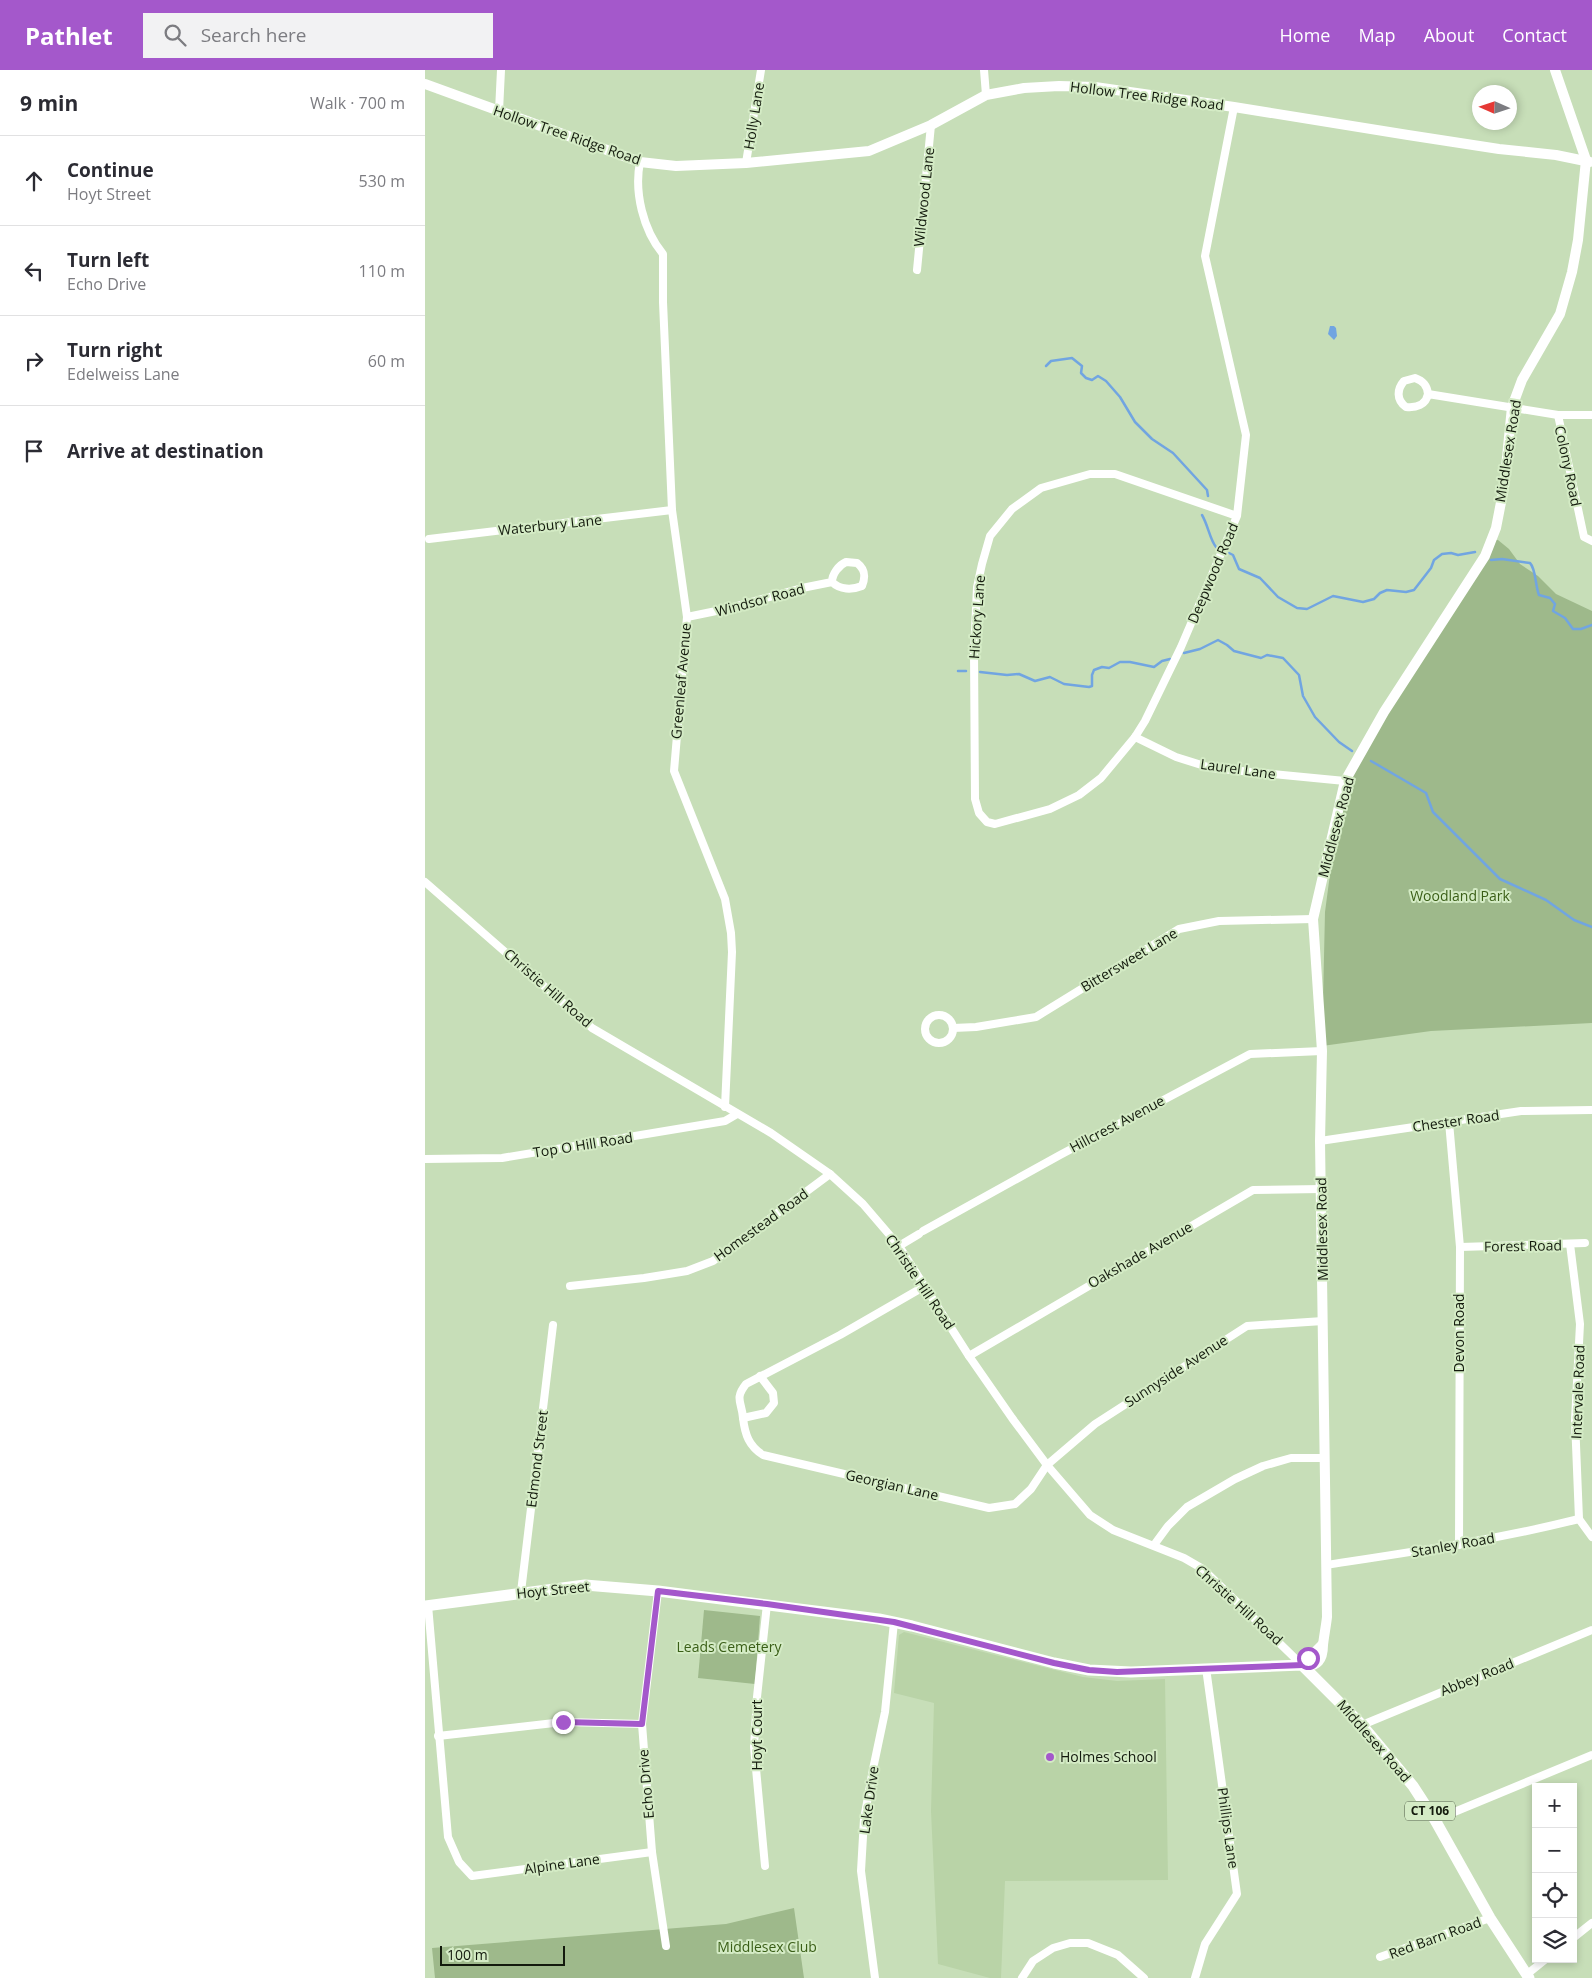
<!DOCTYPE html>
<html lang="en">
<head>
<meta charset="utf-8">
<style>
  :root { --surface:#fff; --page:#f2f2f3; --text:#2b2b33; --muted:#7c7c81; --line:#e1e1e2; --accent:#a458cb }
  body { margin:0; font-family:"Open Sans",sans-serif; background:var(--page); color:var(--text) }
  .controls { position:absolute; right:15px; bottom:15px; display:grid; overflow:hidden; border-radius:0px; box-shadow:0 2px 8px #0003 }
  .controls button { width:45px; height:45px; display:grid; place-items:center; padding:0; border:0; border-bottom:1px solid var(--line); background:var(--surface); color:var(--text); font:25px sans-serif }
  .compass { position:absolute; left:1047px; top:15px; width:45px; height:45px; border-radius:50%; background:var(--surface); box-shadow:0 2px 8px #0003; rotate:273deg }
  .scale { position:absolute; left:15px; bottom:12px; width:125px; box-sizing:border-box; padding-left:5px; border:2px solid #131a0d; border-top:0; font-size:14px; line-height:18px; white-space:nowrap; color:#131a0d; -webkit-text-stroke:4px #d4ebc5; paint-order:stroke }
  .stop { position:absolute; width:15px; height:15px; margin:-11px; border:4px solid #a458cb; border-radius:50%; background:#fff }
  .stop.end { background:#a458cb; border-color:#fff; box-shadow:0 1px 5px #0008 }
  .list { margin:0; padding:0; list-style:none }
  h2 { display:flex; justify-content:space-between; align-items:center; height:65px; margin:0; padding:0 20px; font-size:21px }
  h2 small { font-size:16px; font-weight:400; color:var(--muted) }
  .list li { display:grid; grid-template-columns:32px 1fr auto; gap:15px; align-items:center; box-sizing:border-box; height:90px; padding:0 20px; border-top:1px solid var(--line) }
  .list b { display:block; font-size:19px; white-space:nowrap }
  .list p { margin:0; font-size:16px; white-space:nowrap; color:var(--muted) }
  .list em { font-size:16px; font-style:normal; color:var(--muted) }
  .icon { flex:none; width:28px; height:28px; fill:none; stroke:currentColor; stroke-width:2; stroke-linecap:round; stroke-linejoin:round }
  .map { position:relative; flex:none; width:1167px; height:1908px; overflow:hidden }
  header { display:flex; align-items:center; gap:30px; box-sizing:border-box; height:70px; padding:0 25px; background:var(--accent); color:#fff }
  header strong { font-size:24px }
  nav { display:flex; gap:28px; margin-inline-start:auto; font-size:18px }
  .search { width:350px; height:45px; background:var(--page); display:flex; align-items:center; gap:12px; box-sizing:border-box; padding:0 18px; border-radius:0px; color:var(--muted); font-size:19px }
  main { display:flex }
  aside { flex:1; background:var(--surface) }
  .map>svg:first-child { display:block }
  .built { fill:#b9d3a7 }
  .green { fill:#9eb98b }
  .water { fill:#71a5e1 }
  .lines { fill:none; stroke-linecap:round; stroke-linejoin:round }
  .stream { stroke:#71a5e1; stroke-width:2.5 }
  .street { stroke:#fff; stroke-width:8 }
  .secondary { stroke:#fff; stroke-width:10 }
  .primary { stroke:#fff; stroke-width:11 }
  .route { stroke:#a458cb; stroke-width:6 }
  .poi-dot { fill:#a458cb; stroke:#d4ebc5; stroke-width:2 }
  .labels { text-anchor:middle; stroke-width:4; stroke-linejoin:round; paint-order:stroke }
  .shield { fill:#d4ebc5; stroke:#4d5944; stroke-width:1 }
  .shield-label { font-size:12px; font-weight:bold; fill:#131a0d }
  .street-label { font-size:14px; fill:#131a0d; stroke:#d4ebc5 }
  .park-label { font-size:14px; fill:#3a5e17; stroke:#d4ebc5 }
  .poi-label { font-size:14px; fill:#131a0d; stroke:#d4ebc5; text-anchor:start }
</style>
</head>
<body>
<header>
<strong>Pathlet</strong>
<div class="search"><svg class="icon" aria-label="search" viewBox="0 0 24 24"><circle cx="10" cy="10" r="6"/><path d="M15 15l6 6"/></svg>Search here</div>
<nav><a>Home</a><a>Map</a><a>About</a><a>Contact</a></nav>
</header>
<main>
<aside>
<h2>9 min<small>Walk · 700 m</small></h2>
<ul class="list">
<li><svg class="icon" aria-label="ahead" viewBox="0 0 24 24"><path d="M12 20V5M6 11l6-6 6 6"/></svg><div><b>Continue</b><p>Hoyt Street</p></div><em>530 m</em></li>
<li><svg class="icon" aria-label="left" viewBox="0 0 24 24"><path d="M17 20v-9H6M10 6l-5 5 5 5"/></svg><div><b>Turn left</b><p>Echo Drive</p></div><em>110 m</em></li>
<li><svg class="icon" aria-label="right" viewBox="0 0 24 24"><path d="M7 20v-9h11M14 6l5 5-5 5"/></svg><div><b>Turn right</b><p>Edelweiss Lane</p></div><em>60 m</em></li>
<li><svg class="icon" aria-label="arrive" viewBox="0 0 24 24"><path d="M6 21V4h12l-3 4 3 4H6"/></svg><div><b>Arrive at destination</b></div></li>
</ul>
</aside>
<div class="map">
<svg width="1167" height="1908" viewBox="0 0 1167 1908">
  <rect width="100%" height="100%" fill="#c7deb8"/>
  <polygon class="built" points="479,1562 658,1607 692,1611 740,1609 743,1810 580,1811 576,1908 565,1908 513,1894 506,1741 509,1633 469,1623 474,1565"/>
  <g class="green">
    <polygon points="1066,469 1073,470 1084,479 1095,494 1113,506 1131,524 1167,541 1167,953 1006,961 897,976 900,842 907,789 924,713 960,637"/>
    <polygon points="279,1540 335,1546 330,1614 273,1608"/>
    <polygon points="369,1838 379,1908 10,1908 7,1878 301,1854"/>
  </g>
  <polygon class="water" points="905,256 909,256 911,258 912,266 909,270 903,264"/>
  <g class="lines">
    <g class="stream">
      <polyline points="621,296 626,291 647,288 657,296 656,303 661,308 667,310 673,306 681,311 695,327 710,352 727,369 748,383 782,420 783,426"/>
      <path d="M777,445c6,10 8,25 14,32"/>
      <polyline points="804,483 808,485 814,499 835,508 853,527 872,538 882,539 908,526 938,532 949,529 955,523 962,520 981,522 989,520 1006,498 1009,490 1017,484 1026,483 1033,485 1050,482"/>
      <path d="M1066,490l11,-1 28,4c6,6 5,22 9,32l11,3 5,6 -2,7 12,7 8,11h8l11,-4"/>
      <polyline points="759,583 775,579 793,570 802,575 809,581 836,588 842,585 858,588 874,605 878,626 890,647 914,672 927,681"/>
      <polyline points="533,601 541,601"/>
      <polyline points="555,602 582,605 594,604 610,611 625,607 639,614 664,617 667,616 667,605 669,600 677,597 684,598 695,592 705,592 729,597 737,591 745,589"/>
      <polyline points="946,691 1001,723 1008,742 1075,809 1121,830 1149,850 1167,857"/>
    </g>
    <g class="street">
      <polyline points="559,0 561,25"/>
      <polyline points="809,37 780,186 821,365 812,446 756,577 720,651 710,667 676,708 654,725 625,739 570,754 562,752 554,743 550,729 549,582 552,517 557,494 565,466 587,439 616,418 665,404 690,404 812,446"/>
      <polyline points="74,41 76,0"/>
      <path d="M215,92c-6,30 3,68 23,92v48l9,208 15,107 -13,154 51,128 6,34 1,19 -7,155"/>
      <polyline points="321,93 336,0"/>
      <polyline points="492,200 506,55"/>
      <path d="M1003,324c-1,-9 -5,-13 -13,-16l-11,3c-7,8 -8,19 2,26 10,1 20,-2 22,-13l130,21h34"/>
      <polyline points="1133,345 1159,467 1167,471"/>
      <polyline points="4,469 247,440"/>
      <path d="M262,547l39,-8 76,-21 30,-6c0,-8 7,-17 14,-20l11,1c8,6 9,13 5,23 -10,4 -22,4 -30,-4"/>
      <polyline points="710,667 751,687 786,698 920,711"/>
      <polyline points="0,812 167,958 346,1063 405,1104 438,1134 474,1176 544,1286 587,1348 622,1395 665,1445 688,1460 759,1488 778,1499 877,1595"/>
      <circle cx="514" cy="959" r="14"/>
      <polyline points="528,958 551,957 611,947 754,859 794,851 888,849"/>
      <polyline points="1024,1052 1035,1177 1034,1475"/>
      <polyline points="895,1071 1096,1041 1167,1040"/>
      <polyline points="0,1089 77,1088 300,1051 312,1044"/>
      <polyline points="498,1161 635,1085 825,984 897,981"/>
      <polyline points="1145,1174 1155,1254 1150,1350 1154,1449 1167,1467"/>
      <polyline points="474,1176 494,1164"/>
      <polyline points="1035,1177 1160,1173"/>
      <polyline points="145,1216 219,1208 262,1201 288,1191 405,1104"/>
      <path d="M500,1216l-85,49 -94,49c-12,15 -4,18 -3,34 2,17 6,28 20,37l226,53 26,-4 16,-15 16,-24 48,-41 152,-98 76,-5"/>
      <polyline points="544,1286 828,1120 897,1119"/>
      <polyline points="318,1348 341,1343 349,1333 348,1323 335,1306"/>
      <polyline points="729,1475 743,1456 762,1437 810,1409 838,1396 866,1388 899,1388"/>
      <path d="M901,1495c85,-13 169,-25 253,-46"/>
      <polyline points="233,1521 217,1654 227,1782 241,1876"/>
      <polyline points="96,1522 128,1255"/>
      <polyline points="3,1535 23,1767 34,1792 47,1806 227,1782"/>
      <polyline points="937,1655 1167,1560"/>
      <polyline points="13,1666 138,1652 217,1654"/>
      <polyline points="1010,1750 1167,1685"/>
      <polyline points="340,1796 329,1677 332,1627 342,1534"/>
      <polyline points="1148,1868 1167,1853"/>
      <polyline points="955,1887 1065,1848"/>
      <polyline points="1101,1905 1121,1889"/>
      <polyline points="450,1908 436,1801 439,1749 448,1699 460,1642 469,1552"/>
      <polyline points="597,1908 608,1891 628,1878 645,1873 663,1873 693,1885 719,1908"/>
      <polyline points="770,1908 780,1874 812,1824 781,1598"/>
    </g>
    <g class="secondary">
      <polyline points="0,14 215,92 251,96 321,93 444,81 506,55 561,25 599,18 634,16 670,17 809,37 983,65 1074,79 1131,85 1165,92"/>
      <path d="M877,1595c16,3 21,-6 21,-20 1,-9 3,-19 4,-28l-7,-476 2,-90 -9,-132 32,-138 39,-69 101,-156 11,-28 8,-41 8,-80 10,-27 38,-66 12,-42 6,-32 8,-80 -31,-90"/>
      <polyline points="877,1595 898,1574"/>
    </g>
    <polyline class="primary" points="0,1536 160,1515 233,1521 454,1549 487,1556 629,1593 664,1600 706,1602 877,1595 937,1655 988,1716 1010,1750 1065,1848 1104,1908"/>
  </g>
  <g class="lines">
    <polyline class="route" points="138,1652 217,1654 233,1521 342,1534 469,1552 629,1593 664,1600 692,1602 878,1595 883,1588"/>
  </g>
  <circle class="poi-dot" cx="625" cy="1687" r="5"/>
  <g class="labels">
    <rect class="shield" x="980" y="1731.5" width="50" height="19" rx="4"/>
    <g class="shield-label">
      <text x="1005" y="1745">CT 106</text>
    </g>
    <g class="street-label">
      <text transform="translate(722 26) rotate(7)" y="5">Hollow Tree Ridge Road</text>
      <text transform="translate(329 46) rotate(-81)" y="5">Holly Lane</text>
      <text transform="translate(142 65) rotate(19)" y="5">Hollow Tree Ridge Road</text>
      <text transform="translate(499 127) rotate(-84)" y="5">Wildwood Lane</text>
      <text transform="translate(1083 381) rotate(-81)" y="5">Middlesex Road</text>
      <text transform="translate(1143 396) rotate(78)" y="5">Colony Road</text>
      <text transform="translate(125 455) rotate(-6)" y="5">Waterbury Lane</text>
      <text transform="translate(788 503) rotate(-67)" y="5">Deepwood Road</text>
      <text transform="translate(335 530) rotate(-15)" y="5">Windsor Road</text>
      <text transform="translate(552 547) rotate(-86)" y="5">Hickory Lane</text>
      <text transform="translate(256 611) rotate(-85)" y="5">Greenleaf Avenue</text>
      <text transform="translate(813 699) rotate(8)" y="5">Laurel Lane</text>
      <text transform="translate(911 757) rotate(-75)" y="5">Middlesex Road</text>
      <text transform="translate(704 890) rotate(-31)" y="5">Bittersweet Lane</text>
      <text transform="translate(123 918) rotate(41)" y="5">Christie Hill Road</text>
      <text transform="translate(1031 1051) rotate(-8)" y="5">Chester Road</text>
      <text transform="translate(692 1054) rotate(-28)" y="5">Hillcrest Avenue</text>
      <text transform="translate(158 1075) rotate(-9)" y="5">Top O Hill Road</text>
      <text transform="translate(336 1155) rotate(-36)" y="5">Homestead Road</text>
      <text transform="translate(897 1159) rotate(-91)" y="5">Middlesex Road</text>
      <text transform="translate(1098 1176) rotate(-1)" y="5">Forest Road</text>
      <text transform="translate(715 1185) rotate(-30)" y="5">Oakshade Avenue</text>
      <text transform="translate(495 1212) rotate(56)" y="5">Christie Hill Road</text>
      <text transform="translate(1034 1263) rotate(-90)" y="5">Devon Road</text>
      <text transform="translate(751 1301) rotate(-33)" y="5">Sunnyside Avenue</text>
      <text transform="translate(1153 1322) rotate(-88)" y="5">Intervale Road</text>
      <text transform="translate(112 1389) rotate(-83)" y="5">Edmond Street</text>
      <text transform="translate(467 1415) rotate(13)" y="5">Georgian Lane</text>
      <text transform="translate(1028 1475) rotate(-10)" y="5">Stanley Road</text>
      <text transform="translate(128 1520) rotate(-6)" y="5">Hoyt Street</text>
      <text transform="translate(814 1535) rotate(42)" y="5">Christie Hill Road</text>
      <text transform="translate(1052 1607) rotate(-22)" y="5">Abbey Road</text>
      <text transform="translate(332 1665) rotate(-90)" y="5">Hoyt Court</text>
      <text transform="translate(949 1671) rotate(49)" y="5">Middlesex Road</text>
      <text transform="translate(221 1714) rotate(-95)" y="5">Echo Drive</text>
      <text transform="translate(444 1730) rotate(-82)" y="5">Lake Drive</text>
      <text transform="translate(803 1758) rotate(82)" y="5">Phillips Lane</text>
      <text transform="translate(137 1794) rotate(-8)" y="5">Alpine Lane</text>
      <text transform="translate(1010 1868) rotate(-20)" y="5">Red Barn Road</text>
    </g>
    <g class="park-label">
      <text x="1035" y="831">Woodland Park</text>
      <text x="304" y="1582">Leads Cemetery</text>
      <text x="342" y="1882">Middlesex Club</text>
    </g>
    <g class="poi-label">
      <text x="635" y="1692">Holmes School</text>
    </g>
  </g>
</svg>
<div class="controls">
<button>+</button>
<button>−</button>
<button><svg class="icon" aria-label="locate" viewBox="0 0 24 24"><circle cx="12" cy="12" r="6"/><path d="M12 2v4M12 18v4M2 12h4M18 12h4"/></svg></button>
<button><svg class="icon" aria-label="layers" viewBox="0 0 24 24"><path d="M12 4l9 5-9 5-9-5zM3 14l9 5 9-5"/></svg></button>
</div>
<svg class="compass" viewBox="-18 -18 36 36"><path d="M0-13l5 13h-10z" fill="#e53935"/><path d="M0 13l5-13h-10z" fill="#7c7c81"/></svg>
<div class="scale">100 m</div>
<div class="stop" style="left:883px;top:1588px"></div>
<div class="stop end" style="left:138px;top:1652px"></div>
</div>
</main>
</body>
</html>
